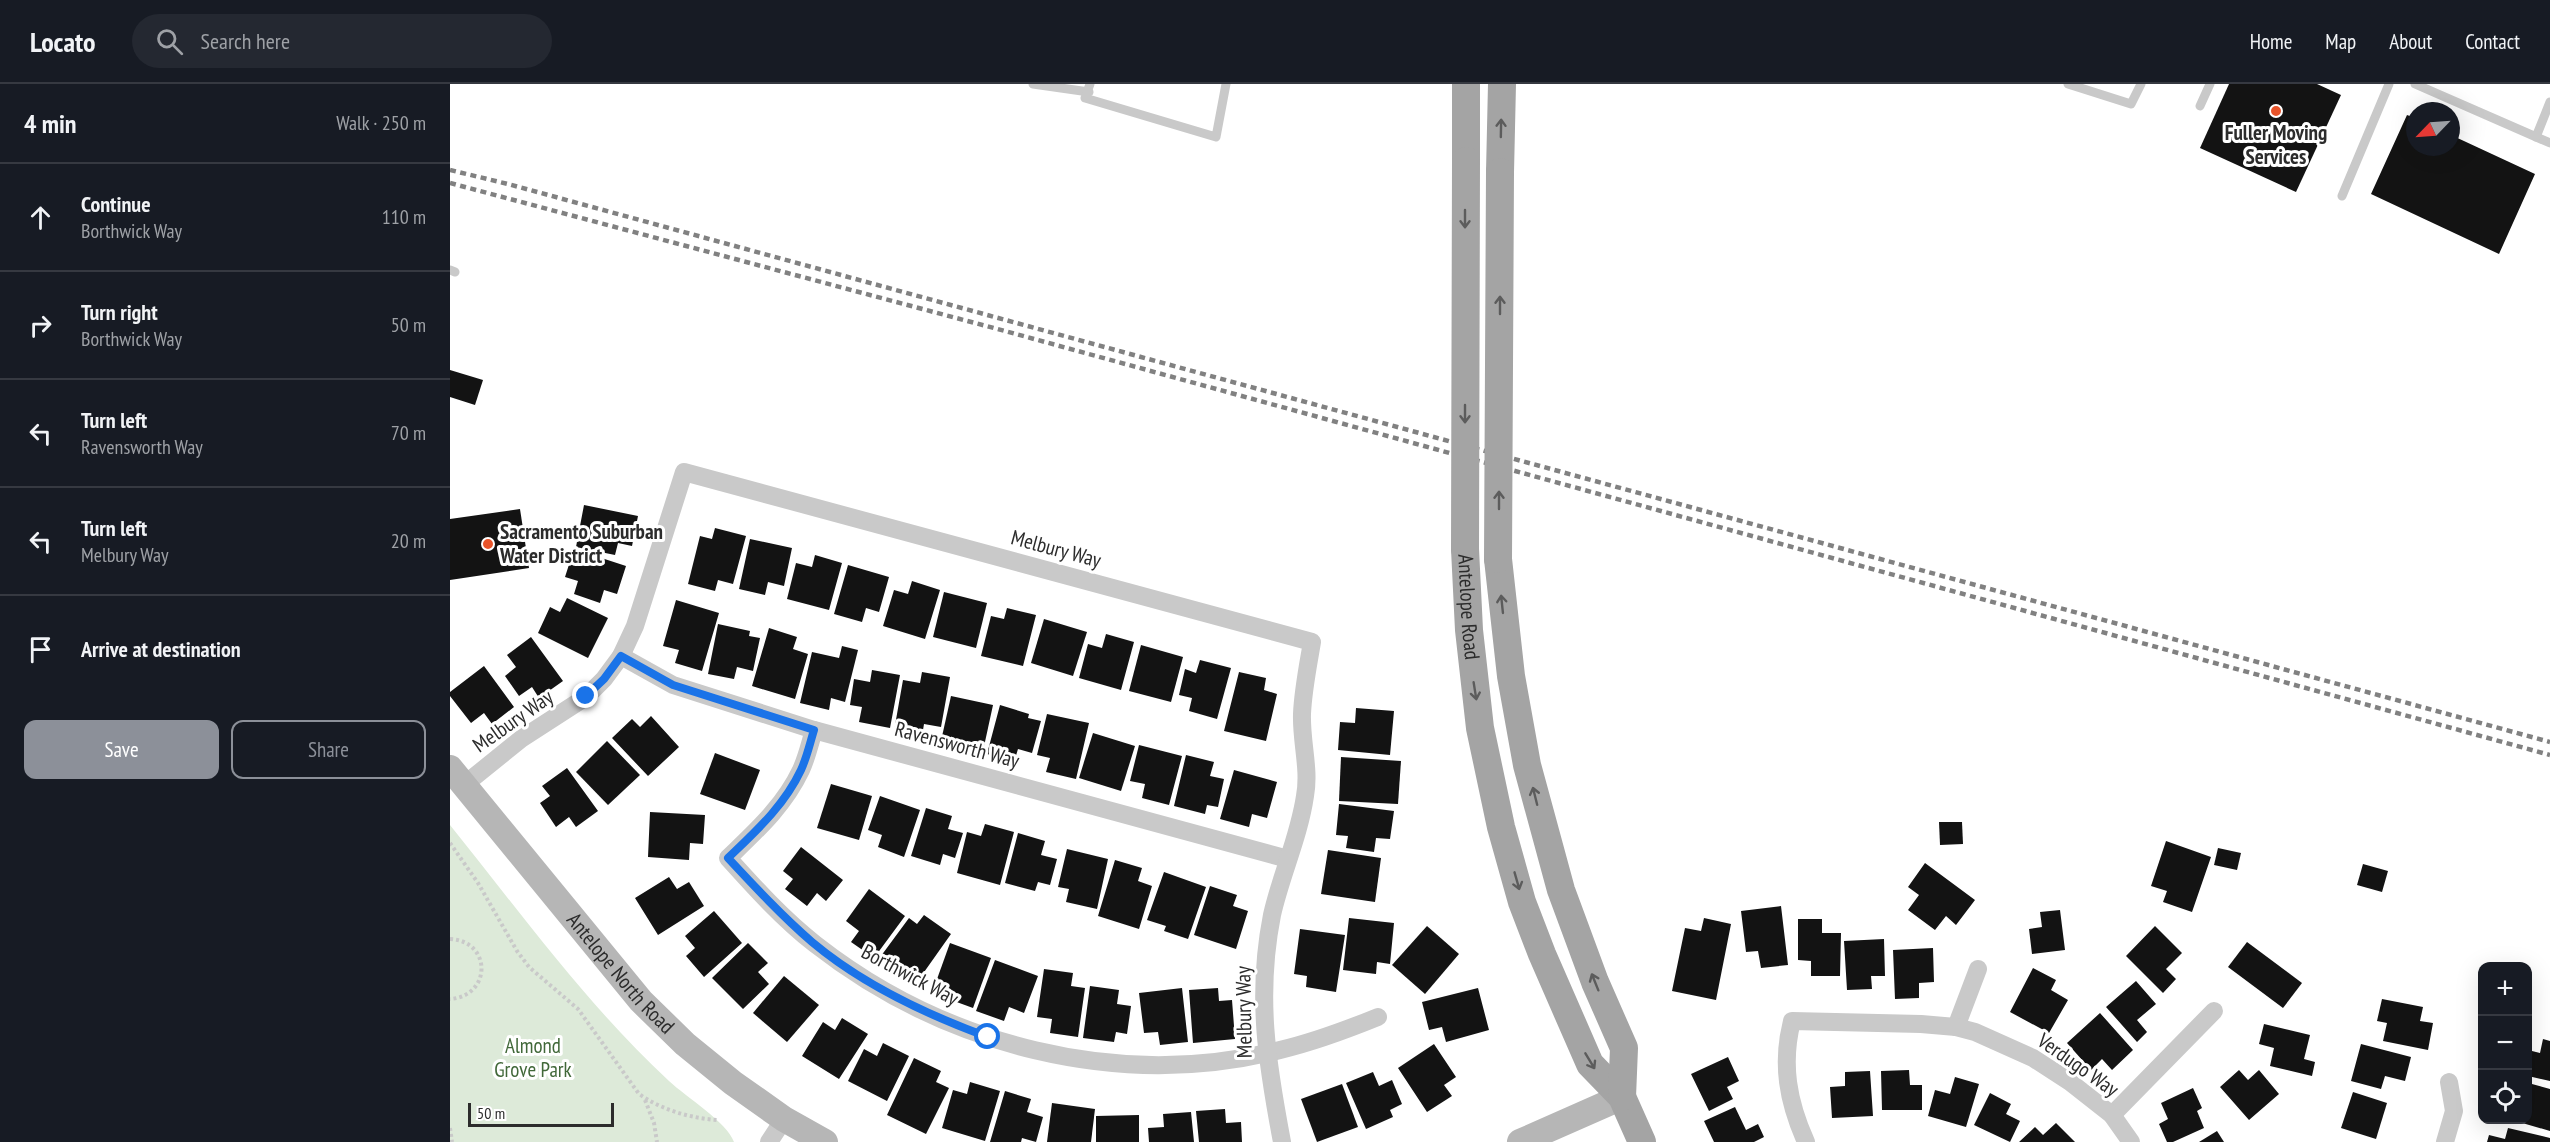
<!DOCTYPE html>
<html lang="en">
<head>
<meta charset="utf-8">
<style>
  :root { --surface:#171b24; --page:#242831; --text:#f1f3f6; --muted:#9ea1a6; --line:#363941; --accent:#8c9099 }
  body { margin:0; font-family:"PT Sans Narrow",sans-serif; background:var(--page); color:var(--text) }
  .controls { position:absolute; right:18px; bottom:18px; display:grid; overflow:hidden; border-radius:12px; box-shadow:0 6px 24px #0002 }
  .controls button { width:54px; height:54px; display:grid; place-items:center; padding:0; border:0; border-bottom:2px solid var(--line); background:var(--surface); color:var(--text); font:30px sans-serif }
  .compass { position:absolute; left:1956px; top:18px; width:54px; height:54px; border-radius:50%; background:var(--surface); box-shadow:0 6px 24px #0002; rotate:245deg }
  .scale { position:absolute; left:18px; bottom:15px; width:146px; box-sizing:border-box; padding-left:6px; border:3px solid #2c2c2c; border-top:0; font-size:16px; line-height:21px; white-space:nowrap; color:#2c2c2c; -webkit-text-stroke:4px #fff; paint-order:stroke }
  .stop { position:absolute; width:18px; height:18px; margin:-14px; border:4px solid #1a73e8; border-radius:50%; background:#fff }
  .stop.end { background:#1a73e8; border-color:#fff; box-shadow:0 2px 6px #0008 }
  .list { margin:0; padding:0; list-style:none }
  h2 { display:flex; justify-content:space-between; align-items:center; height:78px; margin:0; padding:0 24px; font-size:26px }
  h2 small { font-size:20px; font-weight:400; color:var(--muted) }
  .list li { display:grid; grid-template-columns:39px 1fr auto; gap:18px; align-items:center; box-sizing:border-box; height:108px; padding:0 24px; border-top:2px solid var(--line) }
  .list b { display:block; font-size:22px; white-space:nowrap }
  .list p { margin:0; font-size:20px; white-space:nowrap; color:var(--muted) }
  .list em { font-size:20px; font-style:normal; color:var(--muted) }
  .actions { display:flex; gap:12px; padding:18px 24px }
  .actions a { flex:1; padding:14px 0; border:2px solid var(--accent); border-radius:12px; text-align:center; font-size:21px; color:var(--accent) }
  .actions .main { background:var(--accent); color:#fff }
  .icon { flex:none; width:33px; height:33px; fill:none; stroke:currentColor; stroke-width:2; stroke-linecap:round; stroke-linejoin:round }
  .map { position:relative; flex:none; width:2100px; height:1058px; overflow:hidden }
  header { display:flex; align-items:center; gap:36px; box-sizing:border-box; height:84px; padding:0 30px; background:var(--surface); border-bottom:2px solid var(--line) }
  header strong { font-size:28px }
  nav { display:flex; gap:33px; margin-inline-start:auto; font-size:21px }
  .search { width:420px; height:54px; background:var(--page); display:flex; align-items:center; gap:15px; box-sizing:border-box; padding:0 21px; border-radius:33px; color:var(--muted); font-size:22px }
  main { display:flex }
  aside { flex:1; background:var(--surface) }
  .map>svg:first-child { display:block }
  .green { fill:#ddead9 }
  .building { fill:#131313 }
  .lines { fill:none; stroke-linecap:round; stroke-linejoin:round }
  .path { stroke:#c9c9c9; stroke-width:4; stroke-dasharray:3 3; stroke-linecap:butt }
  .lane { stroke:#c9c9c9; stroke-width:9 }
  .street { stroke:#c9c9c9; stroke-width:18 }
  .secondary { stroke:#b6b6b6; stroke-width:26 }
  .primary { stroke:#a4a4a4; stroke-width:28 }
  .rail { stroke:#818181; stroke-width:4.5; stroke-dasharray:6 4.5; stroke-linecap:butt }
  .primary-bridge { stroke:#a4a4a4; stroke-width:28 }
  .oneway { stroke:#5c5c5c }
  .route { stroke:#1a73e8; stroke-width:8 }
  .poi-dot { fill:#e8542a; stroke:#fff; stroke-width:2 }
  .labels { text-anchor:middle; stroke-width:6; stroke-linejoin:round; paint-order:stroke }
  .poi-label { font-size:21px; font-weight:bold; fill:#2c2c2c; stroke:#fff }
  .street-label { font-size:21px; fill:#2c2c2c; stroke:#fff }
  .park-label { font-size:21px; fill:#416839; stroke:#fff }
</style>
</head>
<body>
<header>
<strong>Locato</strong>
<div class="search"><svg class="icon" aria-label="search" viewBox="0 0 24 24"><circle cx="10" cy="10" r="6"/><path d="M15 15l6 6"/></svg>Search here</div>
<nav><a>Home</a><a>Map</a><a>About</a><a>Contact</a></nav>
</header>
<main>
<aside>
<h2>4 min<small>Walk · 250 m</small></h2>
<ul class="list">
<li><svg class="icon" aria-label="ahead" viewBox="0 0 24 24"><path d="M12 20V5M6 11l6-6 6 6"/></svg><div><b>Continue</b><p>Borthwick Way</p></div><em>110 m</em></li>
<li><svg class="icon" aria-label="right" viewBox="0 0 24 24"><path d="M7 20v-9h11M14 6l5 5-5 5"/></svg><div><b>Turn right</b><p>Borthwick Way</p></div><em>50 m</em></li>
<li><svg class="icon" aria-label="left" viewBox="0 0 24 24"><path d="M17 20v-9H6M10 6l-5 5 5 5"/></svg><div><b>Turn left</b><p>Ravensworth Way</p></div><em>70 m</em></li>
<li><svg class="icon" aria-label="left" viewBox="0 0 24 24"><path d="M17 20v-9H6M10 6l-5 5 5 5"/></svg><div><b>Turn left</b><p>Melbury Way</p></div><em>20 m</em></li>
<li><svg class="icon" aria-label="arrive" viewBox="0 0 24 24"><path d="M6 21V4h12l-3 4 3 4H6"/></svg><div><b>Arrive at destination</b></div></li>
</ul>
<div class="actions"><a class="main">Save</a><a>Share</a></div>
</aside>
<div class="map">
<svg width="2100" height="1058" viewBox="0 0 2100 1058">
  <rect width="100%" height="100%" fill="#fff"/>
  <path class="green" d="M0,741c70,87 137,180 219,256 17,16 58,41 65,61h-284z"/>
  <g class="building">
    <polygon points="1779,0 1867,0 1891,11 1846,108 1750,64"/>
    <polygon points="1957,31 1965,34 1965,63 2001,63 2001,51 2085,90 2049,170 1921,110"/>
    <polygon points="0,286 33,296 25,321 0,313"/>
    <polygon points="134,421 188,432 182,462 168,459 165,471 126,463"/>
    <polygon points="70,425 79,484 0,496 0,435"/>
    <polygon points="265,444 296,452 283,500 268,496 265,507 238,500 250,452 262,455"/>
    <polygon points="300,455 342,464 334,502 318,498 315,511 289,505"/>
    <polygon points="124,465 176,482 167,510 154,506 150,519 124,510 128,497 115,493"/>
    <polygon points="365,471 392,479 379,526 337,515 346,479 362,483"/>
    <polygon points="398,481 439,493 429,528 416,524 412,538 384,530"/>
    <polygon points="462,497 490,506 475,555 433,542 444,506 458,510"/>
    <polygon points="494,508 537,519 526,564 483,553"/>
    <polygon points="117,514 158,534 138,574 88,549 100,523 110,528"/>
    <polygon points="226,516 269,529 252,587 225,579 229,566 213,562"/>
    <polygon points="557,524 586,531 573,582 531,572 541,532 554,535"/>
    <polygon points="594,535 637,548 623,592 581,579"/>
    <polygon points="268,540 300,547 299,552 310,554 303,587 287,583 284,595 258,590"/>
    <polygon points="319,544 347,553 343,565 358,570 345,615 302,602"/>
    <polygon points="656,550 684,558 671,606 629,594 638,560 652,564"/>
    <polygon points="81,553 113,597 89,614 82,603 69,612 55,592 66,583 57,571"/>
    <polygon points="691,561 733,573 721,618 679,607"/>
    <polygon points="392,562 408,566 395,618 381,614 379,626 350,619 362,568 389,574"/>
    <polygon points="750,576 781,584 767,635 739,627 742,614 729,611 735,585 746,589"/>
    <polygon points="34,582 64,623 42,640 34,629 21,639 0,612 0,608"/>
    <polygon points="422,586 450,591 440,644 409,638 412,623 400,621 404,595 420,598"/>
    <polygon points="472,588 500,593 491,643 474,640 472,652 444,647 453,596 470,599"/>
    <polygon points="789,588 816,594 814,606 827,610 816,657 774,647"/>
    <polygon points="501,612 543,621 533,667 491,657"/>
    <polygon points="550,621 579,630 578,634 591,637 582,669 568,665 564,678 537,670"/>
    <polygon points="906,624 944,627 940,671 888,666 890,638 905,639"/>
    <polygon points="597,630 639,639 626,695 596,688 600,674 587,671"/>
    <polygon points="201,632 229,663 198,692 162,654 182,635 190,643"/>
    <polygon points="643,649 685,662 671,707 629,694"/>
    <polygon points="157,657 190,691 158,721 126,688"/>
    <polygon points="689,661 732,672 719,721 692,714 695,700 680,697"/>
    <polygon points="265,669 310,686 295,726 250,710"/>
    <polygon points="736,671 764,678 760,692 774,695 768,723 757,721 755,730 724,722"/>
    <polygon points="891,673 951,677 948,720 889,717"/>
    <polygon points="117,684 148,727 126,743 119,733 106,743 90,719 100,712 92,702"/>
    <polygon points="784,686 827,698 817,734 802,730 799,743 770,735"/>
    <polygon points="381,700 422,712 409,756 367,744"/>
    <polygon points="430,712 470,726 454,773 428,763 432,751 418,746"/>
    <polygon points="889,720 944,727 940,755 926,754 924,768 896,764 898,752 886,751"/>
    <polygon points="476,724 502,732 498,745 513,749 505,774 493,770 490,781 461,772"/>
    <polygon points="200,728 255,731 253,760 240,759 239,776 198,773"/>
    <polygon points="1489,738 1512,738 1513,760 1490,761"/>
    <polygon points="535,740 564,748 550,801 507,789 517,748 531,752"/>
    <polygon points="568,749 595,757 591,771 607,775 600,801 588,798 585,807 555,799"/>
    <polygon points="1716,757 1761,773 1742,828 1713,818 1717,807 1701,802"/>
    <polygon points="351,763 393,796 376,817 367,809 357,822 335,805 343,795 333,787"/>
    <polygon points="1768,764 1791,769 1787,786 1764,781"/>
    <polygon points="617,765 658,775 647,825 616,818 619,805 608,803"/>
    <polygon points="878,766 931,774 925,818 871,810"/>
    <polygon points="665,776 692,784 688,797 702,802 689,845 648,832"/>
    <polygon points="1475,779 1525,816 1506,841 1496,832 1485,846 1458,826 1469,811 1458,803"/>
    <polygon points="1913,780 1938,787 1932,808 1907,801"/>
    <polygon points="714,788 756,803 738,855 714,847 716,842 697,836"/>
    <polygon points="219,793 227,805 239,798 254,822 208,851 185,814"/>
    <polygon points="760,802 787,811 783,822 798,827 786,865 744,851"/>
    <polygon points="419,805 455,832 424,874 401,858 409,847 396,837"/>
    <polygon points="1331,822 1338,881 1311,884 1308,867 1296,868 1291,827"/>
    <polygon points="1610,826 1615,866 1582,870 1579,845 1592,843 1590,828"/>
    <polygon points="264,827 292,859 254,893 236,872 245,864 235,852"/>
    <polygon points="474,831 501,850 472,891 461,883 453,894 428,876 459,834 467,840"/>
    <polygon points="899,834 944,839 940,880 927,878 926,890 893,886"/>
    <polygon points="1254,834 1281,840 1266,916 1222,907 1235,844 1251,847"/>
    <polygon points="1348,835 1372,835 1372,849 1391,849 1390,892 1361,892 1361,877 1348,876"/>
    <polygon points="977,842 1009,870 975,910 942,881"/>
    <polygon points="1705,842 1732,869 1716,885 1726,895 1713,909 1676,872"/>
    <polygon points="850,845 895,851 886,908 856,903 857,892 844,890"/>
    <polygon points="1434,855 1435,892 1421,892 1422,905 1397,906 1394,857"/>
    <polygon points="1797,858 1852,899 1833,924 1778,883"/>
    <polygon points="298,859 318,879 308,888 319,900 293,925 262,894"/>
    <polygon points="500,859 541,874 523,924 482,909"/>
    <polygon points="1483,864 1484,898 1469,899 1469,914 1445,915 1443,866"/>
    <polygon points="545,876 588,892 574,929 559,923 554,937 526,927"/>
    <polygon points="1583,884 1606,896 1601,906 1618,916 1599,949 1560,928"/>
    <polygon points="594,885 623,889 621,902 635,904 628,953 600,949 602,935 587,933"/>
    <polygon points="334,892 369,921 337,958 303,929"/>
    <polygon points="1686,897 1706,920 1687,936 1697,948 1687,958 1656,923"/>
    <polygon points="640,902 669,906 667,920 681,922 677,950 666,948 664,958 633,954"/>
    <polygon points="732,904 738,958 710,961 708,948 694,949 689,909"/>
    <polygon points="768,904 769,917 782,916 785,955 743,959 739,906"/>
    <polygon points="1028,904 1039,946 996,958 992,943 979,946 972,918"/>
    <polygon points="1932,915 1973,923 1970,937 1983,939 1978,966 1933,957 1937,939 1927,937"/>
    <polygon points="1650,929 1683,966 1662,986 1652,975 1641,986 1617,959"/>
    <polygon points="392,934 418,950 389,995 352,972 373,938 385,946"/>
    <polygon points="1814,940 1860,951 1854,975 1865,978 1862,992 1820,982 1824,964 1809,960"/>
    <polygon points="2093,955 2100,957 2100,997 2078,992 2078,966 2090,969"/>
    <polygon points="433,959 459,972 437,1017 398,997 414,965 427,972"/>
    <polygon points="984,960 1006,993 994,1001 1002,1012 977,1028 948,984"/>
    <polygon points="1911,960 1961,973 1955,997 1935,992 1931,1005 1901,997"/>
    <polygon points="1278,973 1289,997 1277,1003 1283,1015 1259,1027 1241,990"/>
    <polygon points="464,974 491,987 486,998 499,1004 476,1050 437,1031"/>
    <polygon points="1459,986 1460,1001 1472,1001 1472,1026 1432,1026 1431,987"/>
    <polygon points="1789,986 1798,996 1809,986 1829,1010 1799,1036 1770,1003"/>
    <polygon points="1420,987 1423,1032 1382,1034 1380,1003 1395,1002 1395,988"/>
    <polygon points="923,988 929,1002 942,996 952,1020 940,1026 943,1033 916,1045 896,999"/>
    <polygon points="1505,993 1529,1000 1516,1043 1478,1032 1485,1006 1500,1010"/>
    <polygon points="520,998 550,1007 535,1057 492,1044 503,1006 517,1010"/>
    <polygon points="892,1000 908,1043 867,1058 851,1015"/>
    <polygon points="2082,1000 2100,1005 2100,1047 2062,1036 2078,1036 2078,1014"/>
    <polygon points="1743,1004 1752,1024 1747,1027 1754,1044 1723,1058 1717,1058 1709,1040 1718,1035 1711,1019"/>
    <polygon points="555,1007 581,1015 577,1028 593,1033 586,1058 572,1054 571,1058 540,1058"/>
    <polygon points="1903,1008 1937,1019 1926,1055 1891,1044"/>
    <polygon points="1540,1009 1561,1020 1556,1030 1570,1037 1560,1058 1524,1041"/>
    <polygon points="602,1019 645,1025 641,1058 597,1058"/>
    <polygon points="1285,1023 1296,1046 1308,1040 1314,1053 1304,1058 1264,1058 1254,1037"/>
    <polygon points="775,1025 776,1039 791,1038 792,1058 749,1058 746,1027"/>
    <polygon points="741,1028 744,1058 699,1058 698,1044 714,1043 713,1030"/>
    <polygon points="689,1031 689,1058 646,1058 646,1032"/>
    <polygon points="1606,1039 1625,1058 1569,1058 1585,1043 1593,1051"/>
    <polygon points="2058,1044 2100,1054 2100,1058 2037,1058 2039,1051 2055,1055"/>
    <polygon points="1767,1047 1774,1058 1749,1058"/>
  </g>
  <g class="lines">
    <g class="path">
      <path d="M0,759l28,40 39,68 12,16 49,42 61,85c23,16 51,24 78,26"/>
      <path d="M0,855c42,2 42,57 0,60"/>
      <polyline points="195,1016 204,1039 207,1058"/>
      <polyline points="0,1044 2,1058"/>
    </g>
    <g class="lane">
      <polyline points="583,0 639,8"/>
      <polyline points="640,0 635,14 766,53 776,0"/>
      <polyline points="1618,0 1681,20 1691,0"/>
      <polyline points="1965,0 2100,59"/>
      <polyline points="1750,22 1760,0"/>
      <polyline points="2086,53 2100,18"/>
      <polyline points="1892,112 1939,0"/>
      <polyline points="0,186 5,188"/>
    </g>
    <g class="street">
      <polyline points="171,572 223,601 364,646 838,775"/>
      <path d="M364,646c-4,13 -7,27 -13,40 -17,36 -45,61 -73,88 27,30 55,61 87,86 129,101 303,147 465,106 34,-8 66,-20 98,-33"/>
      <path d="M14,701l57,-46 65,-42 18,-18 17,-23 14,-30 49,-154 628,170c-4,24 -9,48 -10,72 -1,28 8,55 3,82 -6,41 -24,79 -33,119 -16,81 -5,148 10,227"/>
      <polyline points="1506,943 1528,885"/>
      <polyline points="1662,1031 1764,927"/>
      <polyline points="319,1058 334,1035"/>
      <path d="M1356,1058c-18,-40 -25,-78 -14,-121l129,3 35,3 19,5 58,26 37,24 42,33 19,27"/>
      <polyline points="1995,1058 2004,1027 1999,998"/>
    </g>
    <g class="secondary">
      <path id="s1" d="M0,684l191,233 44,43 48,39 51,36 41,23"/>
      <polyline points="1070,1058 1172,1013"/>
    </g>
    <g class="primary">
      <polyline points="1016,77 1016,0"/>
      <polyline points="1050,88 1052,0"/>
      <path id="s2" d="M1015,465l4,81 11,98 21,99 21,75 20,52 48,110 32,33 20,45"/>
      <polyline points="1048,475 1061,592 1077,681 1111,806 1145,898 1174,964 1172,1013"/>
    </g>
    <g class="rail">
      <polyline points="0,86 58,100 2100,658"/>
      <polyline points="0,99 555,247 2100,671"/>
    </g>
    <g class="primary-bridge">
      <polyline points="1015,465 1016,77"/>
      <polyline points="1048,475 1050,88"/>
    </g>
  </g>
  <defs><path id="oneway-shaft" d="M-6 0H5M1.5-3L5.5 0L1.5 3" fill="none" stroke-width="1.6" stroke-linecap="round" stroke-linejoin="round" transform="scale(1.5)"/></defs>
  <g class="oneway">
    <use href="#oneway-shaft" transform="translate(1051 44) rotate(-89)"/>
    <use href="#oneway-shaft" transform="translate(1015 135) rotate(90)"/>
    <use href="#oneway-shaft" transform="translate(1050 221) rotate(-90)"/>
    <use href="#oneway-shaft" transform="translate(1015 330) rotate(90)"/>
    <use href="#oneway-shaft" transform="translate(1049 416) rotate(-90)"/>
    <use href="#oneway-shaft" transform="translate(1052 520) rotate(-96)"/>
    <use href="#oneway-shaft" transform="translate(1025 607) rotate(81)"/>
    <use href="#oneway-shaft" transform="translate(1085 712) rotate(-104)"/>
    <use href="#oneway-shaft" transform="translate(1067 797) rotate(74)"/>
    <use href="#oneway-shaft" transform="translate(1145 898) rotate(-112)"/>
    <use href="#oneway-shaft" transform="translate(1140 977) rotate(59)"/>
  </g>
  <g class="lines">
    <path class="route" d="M136,612l18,-17 17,-23 52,29 141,45c-4,13 -7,27 -13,40 -17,36 -45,61 -73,88 27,29 54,58 84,84 51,43 113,72 176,95"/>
  </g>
  <g class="poi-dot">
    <circle cx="1826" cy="27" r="6"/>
    <circle cx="38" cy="460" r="6"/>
  </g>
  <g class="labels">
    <g class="poi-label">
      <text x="1826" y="56">Fuller Moving<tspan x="1826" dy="24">Services</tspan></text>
      <text x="50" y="455" text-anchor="start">Sacramento Suburban<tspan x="50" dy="24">Water District</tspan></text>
    </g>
    <g class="street-label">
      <text transform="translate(606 465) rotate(15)" y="7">Melbury Way</text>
      <text dy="7" stroke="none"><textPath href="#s2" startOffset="58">Antelope Road</textPath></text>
      <text transform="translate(63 637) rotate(-35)" y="7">Melbury Way</text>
      <text transform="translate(507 661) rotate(15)" y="7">Ravensworth Way</text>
      <text dy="7" stroke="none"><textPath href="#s1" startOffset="267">Antelope North Road</textPath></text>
      <text transform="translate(460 891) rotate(28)" y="7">Borthwick Way</text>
      <text transform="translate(794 928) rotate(-91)" y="7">Melbury Way</text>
      <text transform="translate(1628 981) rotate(35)" y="7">Verdugo Way</text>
    </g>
    <g class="park-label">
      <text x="83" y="969">Almond<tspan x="83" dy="24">Grove Park</tspan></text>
    </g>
  </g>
</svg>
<div class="controls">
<button>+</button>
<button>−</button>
<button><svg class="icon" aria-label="locate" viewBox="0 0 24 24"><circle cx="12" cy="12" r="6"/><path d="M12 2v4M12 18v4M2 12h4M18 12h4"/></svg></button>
</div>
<svg class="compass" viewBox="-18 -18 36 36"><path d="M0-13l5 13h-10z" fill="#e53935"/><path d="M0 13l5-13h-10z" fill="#9ea1a6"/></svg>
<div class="scale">50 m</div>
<div class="stop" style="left:538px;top:953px"></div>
<div class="stop end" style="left:136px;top:612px"></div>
</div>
</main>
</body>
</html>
